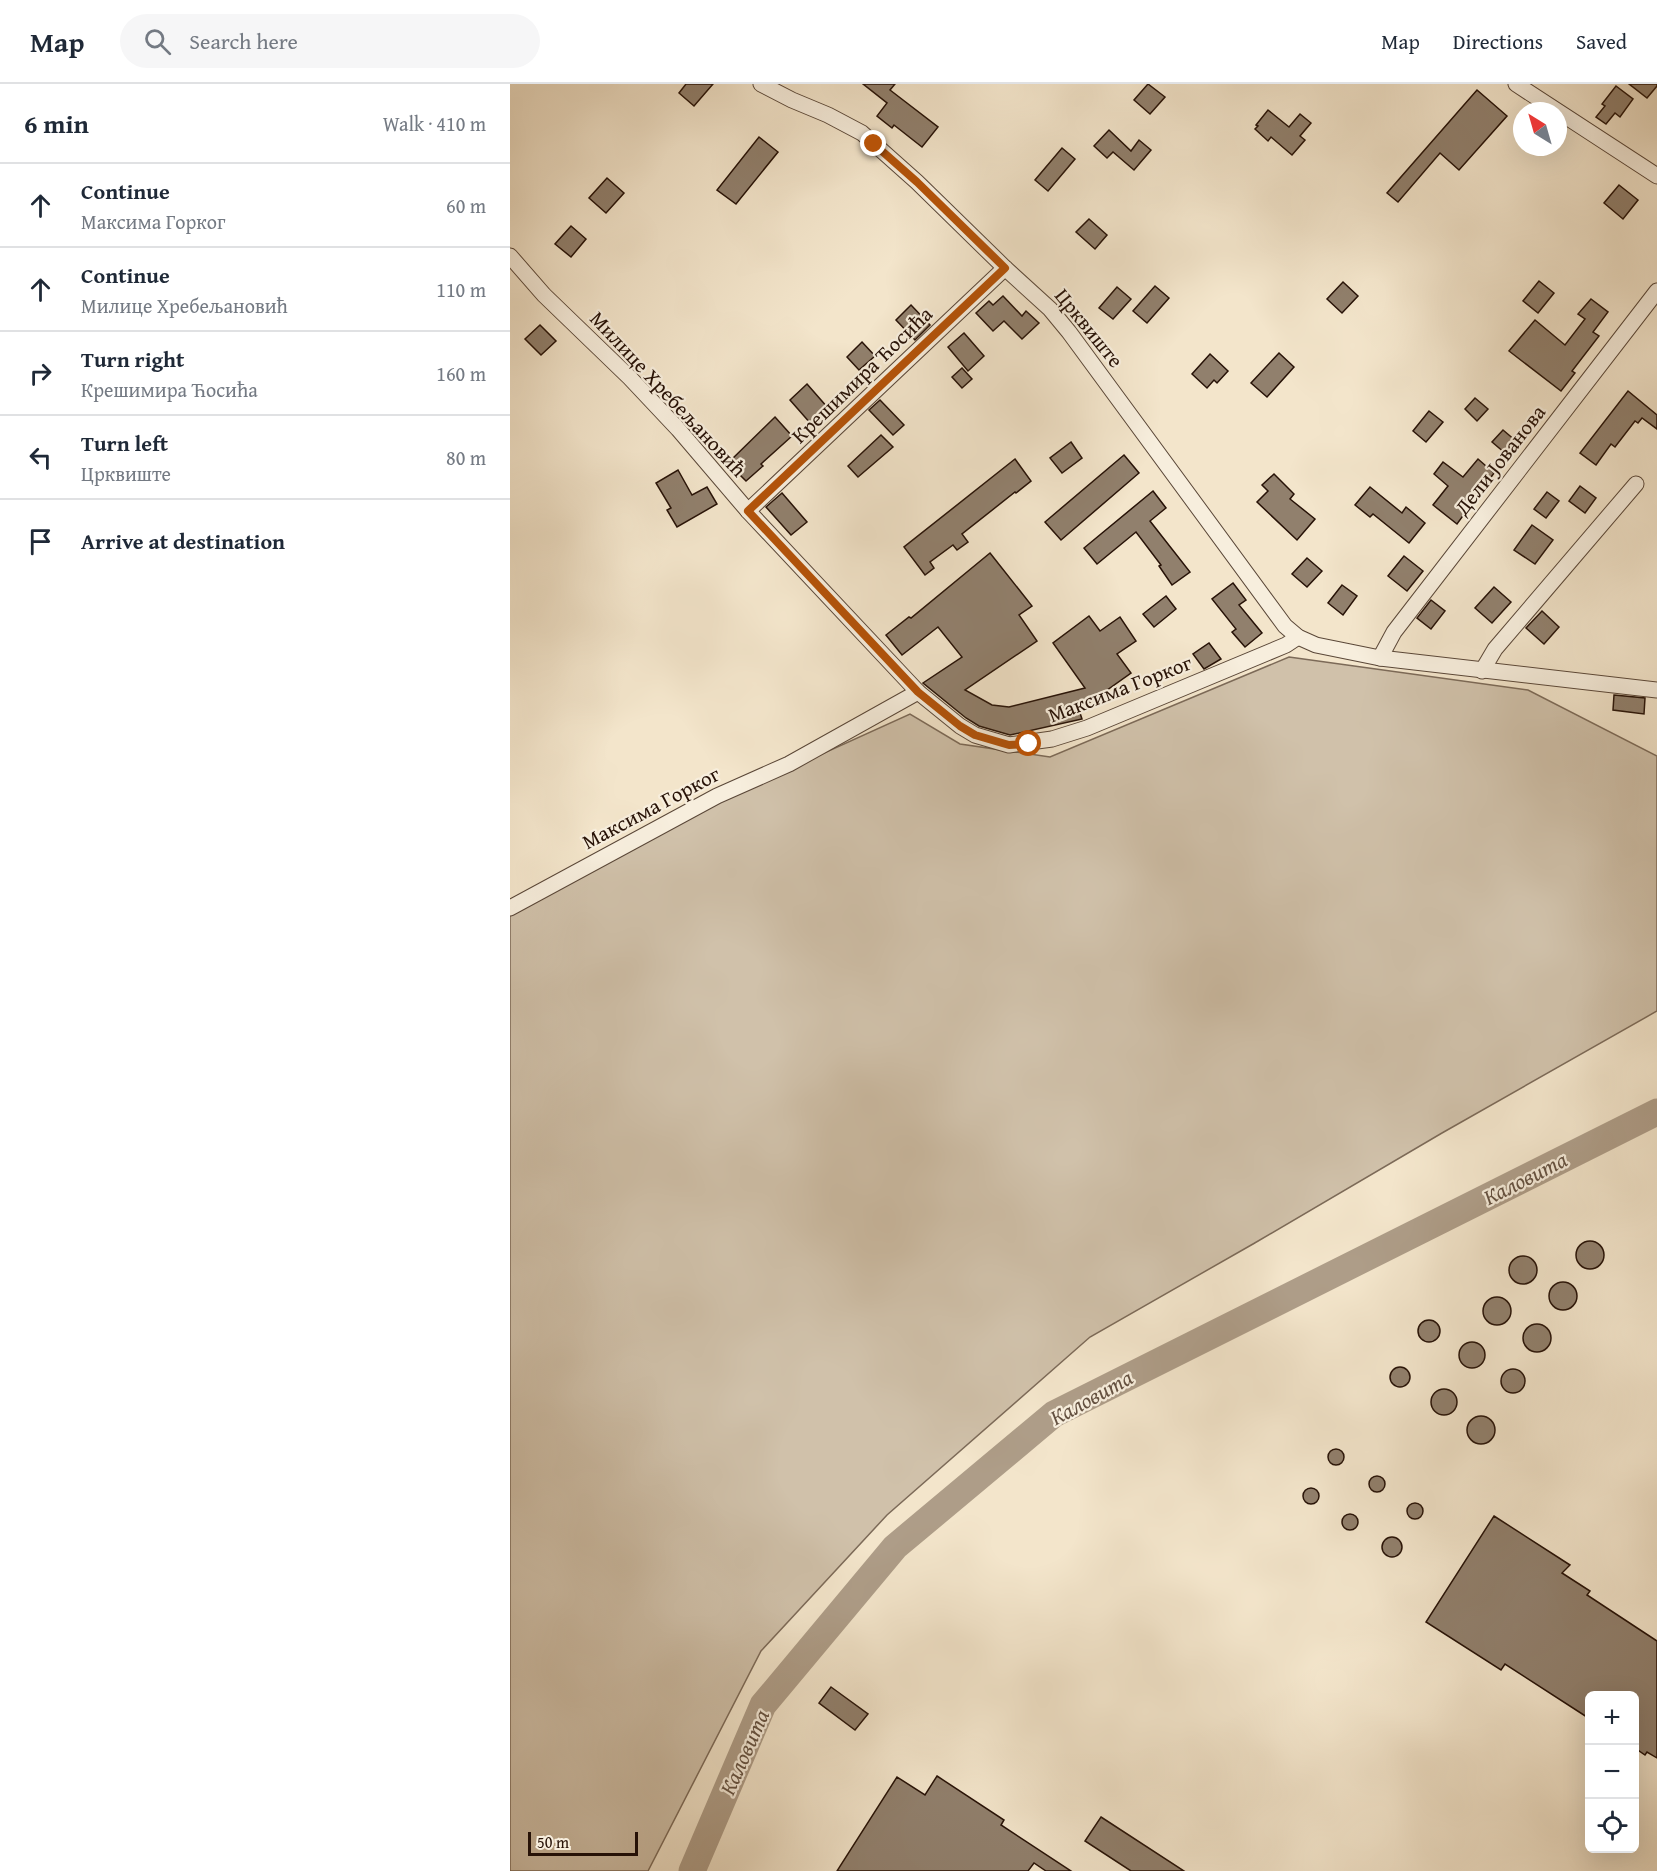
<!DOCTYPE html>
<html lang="en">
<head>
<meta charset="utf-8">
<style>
  :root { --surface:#fff; --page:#f6f6f7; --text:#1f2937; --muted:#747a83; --line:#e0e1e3 }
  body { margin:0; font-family:"Gentium Book Plus",serif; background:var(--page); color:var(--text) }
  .controls { position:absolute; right:18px; bottom:18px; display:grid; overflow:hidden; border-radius:9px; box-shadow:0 6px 24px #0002 }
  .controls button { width:54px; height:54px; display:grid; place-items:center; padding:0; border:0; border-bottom:2px solid var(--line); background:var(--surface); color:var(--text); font:30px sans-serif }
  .compass { position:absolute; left:1003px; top:18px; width:54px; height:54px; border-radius:50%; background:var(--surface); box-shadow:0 6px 24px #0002; rotate:323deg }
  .scale { position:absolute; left:18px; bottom:15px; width:110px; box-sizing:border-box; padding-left:6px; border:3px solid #271207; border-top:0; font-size:16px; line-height:21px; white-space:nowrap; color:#271207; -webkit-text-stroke:4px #f7eedd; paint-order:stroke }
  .stop { position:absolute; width:18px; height:18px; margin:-14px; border:4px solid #b45309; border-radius:50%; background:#fff }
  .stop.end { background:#b45309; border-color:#fff; box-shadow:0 2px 6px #0008 }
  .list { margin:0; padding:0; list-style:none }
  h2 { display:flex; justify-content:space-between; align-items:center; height:78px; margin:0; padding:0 24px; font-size:26px }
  h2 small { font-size:20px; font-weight:400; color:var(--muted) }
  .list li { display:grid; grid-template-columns:39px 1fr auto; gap:18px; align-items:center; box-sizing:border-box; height:84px; padding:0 24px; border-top:2px solid var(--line) }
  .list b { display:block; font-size:22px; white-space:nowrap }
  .list p { margin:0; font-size:20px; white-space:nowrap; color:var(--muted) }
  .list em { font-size:20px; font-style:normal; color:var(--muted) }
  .icon { flex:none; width:33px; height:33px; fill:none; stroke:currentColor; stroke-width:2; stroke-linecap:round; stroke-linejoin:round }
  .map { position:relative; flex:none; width:1147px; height:1787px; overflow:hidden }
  header { display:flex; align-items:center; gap:36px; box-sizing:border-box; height:84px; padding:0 30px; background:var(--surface); border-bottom:2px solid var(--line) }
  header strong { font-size:28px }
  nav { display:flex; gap:33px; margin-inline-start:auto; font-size:21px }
  .search { width:420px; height:54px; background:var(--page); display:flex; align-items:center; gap:15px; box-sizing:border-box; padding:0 21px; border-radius:33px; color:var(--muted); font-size:22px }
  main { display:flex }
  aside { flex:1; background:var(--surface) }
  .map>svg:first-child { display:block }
  .green { fill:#d0c1aa; stroke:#7c6a58; stroke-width:1.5 }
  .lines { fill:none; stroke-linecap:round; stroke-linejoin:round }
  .river { stroke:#ae9d88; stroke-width:27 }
  .building { fill:#91806d; stroke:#271207; stroke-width:1.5 }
  .minor-casing { stroke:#5a4738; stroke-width:17 }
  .minor { stroke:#f7eedd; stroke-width:15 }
  .route { stroke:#b45309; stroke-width:8 }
  .labels { text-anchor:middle; stroke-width:4.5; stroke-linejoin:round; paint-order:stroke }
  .street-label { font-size:21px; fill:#271207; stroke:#f7eedd }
  .water-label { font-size:22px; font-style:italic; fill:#645141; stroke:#f7eedd }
</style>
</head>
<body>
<header>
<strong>Map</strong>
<div class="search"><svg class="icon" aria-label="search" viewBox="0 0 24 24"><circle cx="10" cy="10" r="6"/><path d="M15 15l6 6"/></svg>Search here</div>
<nav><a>Map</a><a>Directions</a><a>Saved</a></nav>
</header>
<main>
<aside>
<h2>6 min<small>Walk · 410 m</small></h2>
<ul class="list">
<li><svg class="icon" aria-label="ahead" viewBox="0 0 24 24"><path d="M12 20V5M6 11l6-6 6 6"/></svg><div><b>Continue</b><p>Максима Горког</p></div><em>60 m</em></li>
<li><svg class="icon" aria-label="ahead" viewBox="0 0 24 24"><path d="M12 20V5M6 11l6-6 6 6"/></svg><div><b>Continue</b><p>Милице Хребељановић</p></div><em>110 m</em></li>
<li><svg class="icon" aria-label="right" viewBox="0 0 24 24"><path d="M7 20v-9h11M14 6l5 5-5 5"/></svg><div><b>Turn right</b><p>Крешимира Ћосића</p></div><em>160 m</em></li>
<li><svg class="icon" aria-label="left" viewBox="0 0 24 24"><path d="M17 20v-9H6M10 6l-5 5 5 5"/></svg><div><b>Turn left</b><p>Црквиште</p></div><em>80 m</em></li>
<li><svg class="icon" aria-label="arrive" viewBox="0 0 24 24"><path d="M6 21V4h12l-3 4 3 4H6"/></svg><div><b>Arrive at destination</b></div></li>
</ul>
</aside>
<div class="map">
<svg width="1147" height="1787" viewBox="0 0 1147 1787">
  <rect width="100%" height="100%" fill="#f3e5cb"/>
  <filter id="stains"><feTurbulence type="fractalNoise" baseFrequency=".00333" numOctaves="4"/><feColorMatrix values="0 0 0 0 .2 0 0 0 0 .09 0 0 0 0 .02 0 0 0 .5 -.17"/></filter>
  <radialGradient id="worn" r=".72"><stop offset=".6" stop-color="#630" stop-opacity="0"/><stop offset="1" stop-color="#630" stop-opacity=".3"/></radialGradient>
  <polygon class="green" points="779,573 1018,606 1147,672 1147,927 932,1049 743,1160 580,1253 377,1431 251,1567 138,1787 0,1787 0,832 193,724 400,630 450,660 540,673"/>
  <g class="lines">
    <polyline class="river" points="182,1787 253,1621 385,1463 544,1330 1147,1028"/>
  </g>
  <g class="building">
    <polygon points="176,0 203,0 184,22 169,9"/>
    <polygon points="353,0 385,0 380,6 428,43 412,63 384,41 382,44 367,32 377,19"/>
    <polygon points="638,0 655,13 640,30 624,16"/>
    <polygon points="1119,0 1147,0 1147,2 1137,14"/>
    <polygon points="1106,2 1123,15 1110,33 1105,29 1096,40 1086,33 1095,22 1092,20"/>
    <polygon points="967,6 997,32 949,86 930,69 888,118 877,109"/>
    <polygon points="758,26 779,43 790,30 801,39 790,52 795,56 782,71 761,53 758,57 745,45 748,42 746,41"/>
    <polygon points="599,46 621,67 629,56 641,66 624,86 603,68 597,74 584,62"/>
    <polygon points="249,53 268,68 226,120 207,106"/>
    <polygon points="552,64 565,75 538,107 525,96"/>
    <polygon points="97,94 114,109 96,129 79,114"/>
    <polygon points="1109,101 1128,116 1113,135 1094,119"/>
    <polygon points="579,135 597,151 585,165 566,148"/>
    <polygon points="61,142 76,155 61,173 45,160"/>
    <polygon points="1029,197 1044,209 1028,229 1013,217"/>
    <polygon points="833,198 848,212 832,229 817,215"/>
    <polygon points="645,202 659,214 637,239 623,227"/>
    <polygon points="607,203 621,215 603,235 589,224"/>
    <polygon points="493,212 512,232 516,227 529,239 512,255 494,237 483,247 466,229 479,217 483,221"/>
    <polygon points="1081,215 1098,228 1083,248 1089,252 1062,287 1065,289 1051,307 999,267 1025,236 1055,261 1075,235 1068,230"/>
    <polygon points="401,221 420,241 405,256 386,236"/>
    <polygon points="30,241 46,257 31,271 15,255"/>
    <polygon points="454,249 474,272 458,287 438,263"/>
    <polygon points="352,258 365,272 349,286 337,273"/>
    <polygon points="769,269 784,283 757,313 741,299"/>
    <polygon points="700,270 718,287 707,299 704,296 697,304 682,290"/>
    <polygon points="452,284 462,295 452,304 442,293"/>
    <polygon points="297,300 318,324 301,340 280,316"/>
    <polygon points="1118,307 1147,331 1147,345 1132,334 1128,339 1125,337 1105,363 1101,360 1086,381 1070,369"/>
    <polygon points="965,314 978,325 967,337 955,325"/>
    <polygon points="370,316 394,341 383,351 359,326"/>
    <polygon points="919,327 933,338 916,358 903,347"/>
    <polygon points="265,333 282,352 251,380 253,382 236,397 218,379"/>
    <polygon points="993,346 1006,357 995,369 982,358"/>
    <polygon points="371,351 383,363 348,393 338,382"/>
    <polygon points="561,358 572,374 552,389 540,374"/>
    <polygon points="614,371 629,389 551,456 535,438"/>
    <polygon points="505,375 521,397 506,409 505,408 452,450 458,458 447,466 443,461 420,478 424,484 415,491 394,463"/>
    <polygon points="968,375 984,389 947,440 923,421 938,402 924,390 933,378 953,393"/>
    <polygon points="168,386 182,411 197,403 207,420 167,443 157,426 161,424 146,399"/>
    <polygon points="764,390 784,410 780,415 805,435 787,456 747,418 758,407 752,401"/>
    <polygon points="1070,402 1086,414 1075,429 1059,417"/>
    <polygon points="860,403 892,429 896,423 915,439 899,459 863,430 860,433 845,421"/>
    <polygon points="643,407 656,424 640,437 680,488 662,501 649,482 651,481 626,448 587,480 574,464"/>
    <polygon points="1037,408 1049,417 1036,434 1024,425"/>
    <polygon points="272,409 297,438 281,451 256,423"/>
    <polygon points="1022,441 1043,456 1025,480 1004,466"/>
    <polygon points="480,469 522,522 509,531 527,557 455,606 482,621 499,623 575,604 543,559 579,532 590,547 610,533 626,557 607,570 621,589 569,626 572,635 500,651 469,642 456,634 413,599 452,573 428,543 392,571 376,551 399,533 401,534"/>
    <polygon points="894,472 913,487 897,507 878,492"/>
    <polygon points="797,474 812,487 797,503 782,490"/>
    <polygon points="723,499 736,516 729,521 752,549 735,563 722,548 726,545 702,515"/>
    <polygon points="832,501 847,512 833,531 818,519"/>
    <polygon points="984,503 1001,518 982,539 965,524"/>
    <polygon points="656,512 666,525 644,543 633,530"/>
    <polygon points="921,516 935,527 921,545 907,534"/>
    <polygon points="1032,527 1049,543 1034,560 1016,544"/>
    <polygon points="699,559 711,575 694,585 683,570"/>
    <polygon points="1104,611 1135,614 1134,630 1103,626"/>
    <circle cx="1080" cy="1171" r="14"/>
    <circle cx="1013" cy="1186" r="14"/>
    <circle cx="1053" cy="1212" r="14"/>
    <circle cx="987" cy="1227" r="14"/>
    <circle cx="919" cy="1247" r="11"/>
    <circle cx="1027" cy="1254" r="14"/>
    <circle cx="962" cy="1271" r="13"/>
    <circle cx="890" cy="1293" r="10"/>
    <circle cx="1003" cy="1297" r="12"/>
    <circle cx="934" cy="1318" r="13"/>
    <circle cx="971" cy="1346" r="14"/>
    <circle cx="826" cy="1373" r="8"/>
    <circle cx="867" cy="1400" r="8"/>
    <circle cx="801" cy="1412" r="8"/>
    <circle cx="905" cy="1427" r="8"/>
    <circle cx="840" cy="1438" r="8"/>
    <polygon points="984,1432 1060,1481 1052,1489 1080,1507 1077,1511 1147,1557 1147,1674 1137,1668 1135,1671 1125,1664 1125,1611 1080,1611 1080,1635 995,1580 991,1586 916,1538"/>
    <circle cx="882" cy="1463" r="10"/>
    <polygon points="321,1603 358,1630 345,1646 309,1619"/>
    <polygon points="427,1692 494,1736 491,1741 561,1787 536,1787 524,1779 518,1787 327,1787 387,1693 415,1711"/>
    <polygon points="591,1733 674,1787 621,1787 575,1757"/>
  </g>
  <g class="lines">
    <defs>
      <g id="minor">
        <polyline points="251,0 282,16 318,31 352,49 407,98 495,184 540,225 559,248 775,542 788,553 806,561 870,574 1147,606"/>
        <polyline points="1006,0 1147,92"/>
        <polyline points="0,172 34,211 120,294 168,345 238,427 408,608 450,642 465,651 499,661 542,655 577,644 776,561 788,553"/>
        <polyline points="238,427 495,184"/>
        <polyline points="870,574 884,548 1147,207"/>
        <polyline points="972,587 985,565 1126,400"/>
        <polyline points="0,824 207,712 279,680 408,608"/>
      </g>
    </defs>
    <use href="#minor" class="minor-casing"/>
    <use href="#minor" class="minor"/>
  </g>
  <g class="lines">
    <polyline class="route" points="364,60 407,98 495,184 238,427 408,608 450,642 465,651 499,661 519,660"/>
  </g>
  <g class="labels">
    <g class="street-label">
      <text transform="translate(579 244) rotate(51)" y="7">Црквиште</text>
      <text transform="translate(352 291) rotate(-44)" y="7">Крешимира Ћосића</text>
      <text transform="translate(158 310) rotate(47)" y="7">Милице Хребељановић</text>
      <text transform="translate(990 376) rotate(-52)" y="7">Дели Јованова</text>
      <text transform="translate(610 605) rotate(-21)" y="7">Максима Горког</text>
      <text transform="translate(141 724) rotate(-28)" y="7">Максима Горког</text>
    </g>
    <g class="water-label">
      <text transform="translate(1015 1094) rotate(-27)" y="8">Каловита</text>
      <text transform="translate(581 1313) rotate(-29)" y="8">Каловита</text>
      <text transform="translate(234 1668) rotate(-66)" y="8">Каловита</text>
    </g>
  </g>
  <rect width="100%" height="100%" filter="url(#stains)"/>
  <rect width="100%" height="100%" fill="url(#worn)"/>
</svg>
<div class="controls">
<button>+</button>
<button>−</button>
<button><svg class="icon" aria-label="locate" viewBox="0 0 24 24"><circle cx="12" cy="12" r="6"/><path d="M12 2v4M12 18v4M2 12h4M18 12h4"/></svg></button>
</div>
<svg class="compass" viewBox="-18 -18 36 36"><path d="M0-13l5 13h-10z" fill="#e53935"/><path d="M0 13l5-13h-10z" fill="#747a83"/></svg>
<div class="scale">50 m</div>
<div class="stop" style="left:519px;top:660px"></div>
<div class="stop end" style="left:364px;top:60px"></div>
</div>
</main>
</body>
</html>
